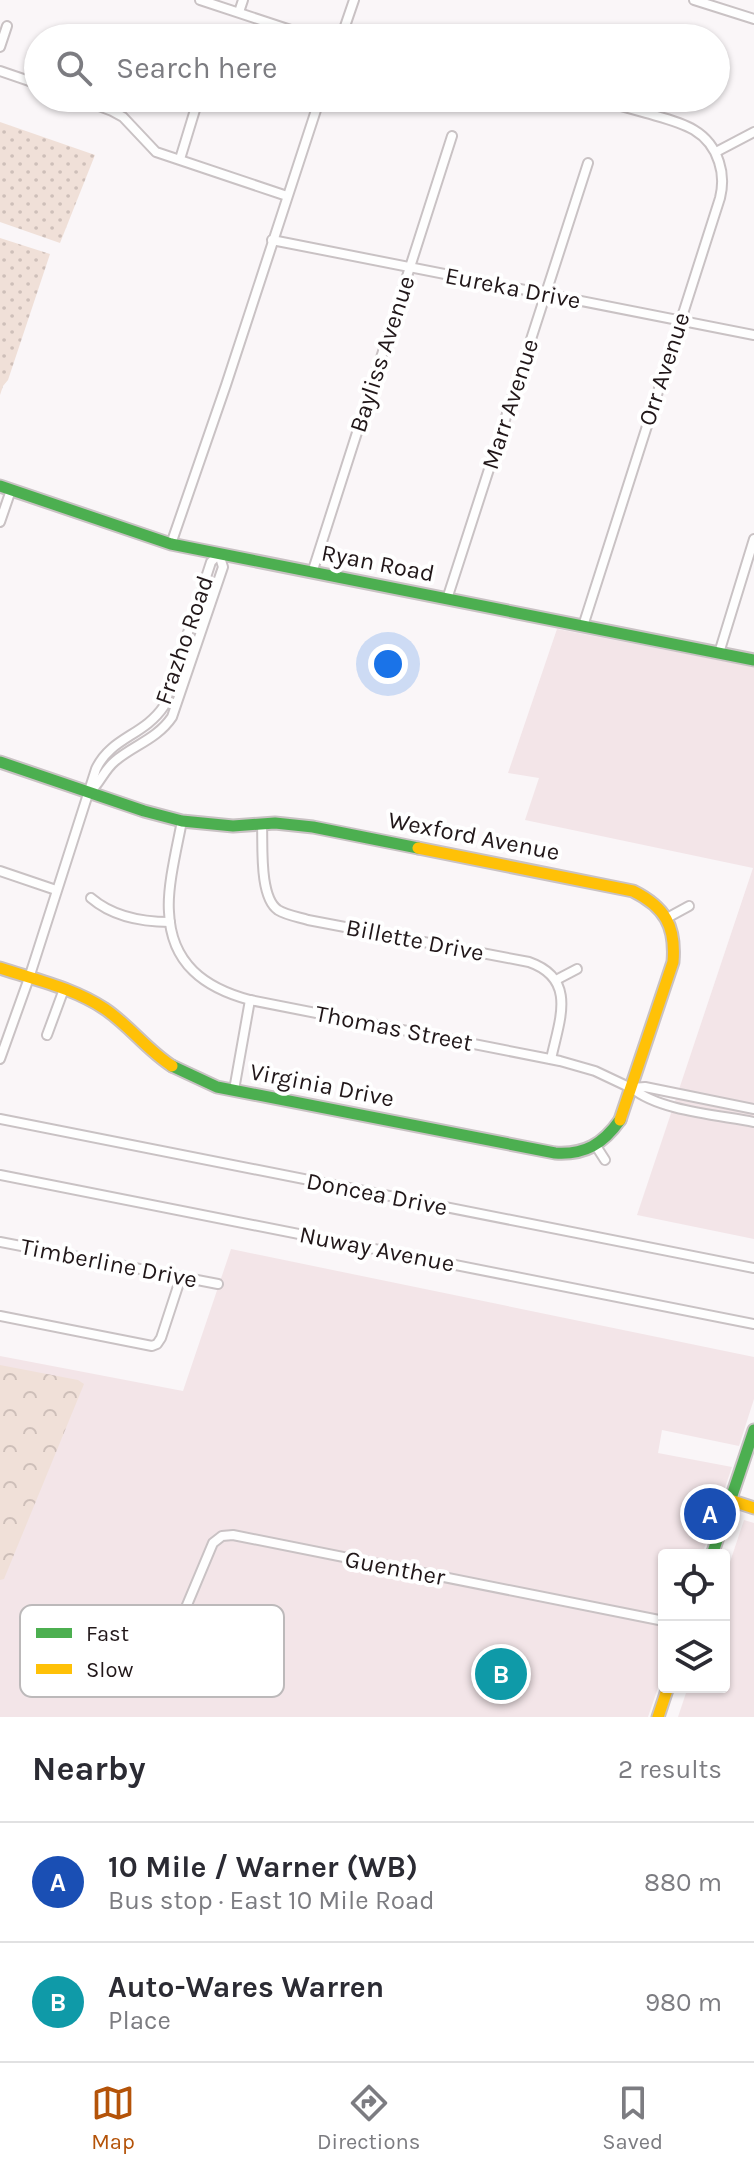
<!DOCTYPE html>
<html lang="en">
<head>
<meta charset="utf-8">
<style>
  :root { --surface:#fff; --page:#f2f2f3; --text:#2b2b33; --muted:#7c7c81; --line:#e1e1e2; --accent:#b45309 }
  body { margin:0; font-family:Karla,sans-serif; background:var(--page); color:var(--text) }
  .controls { position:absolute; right:24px; bottom:24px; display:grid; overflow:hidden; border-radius:8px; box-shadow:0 2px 6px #0004 }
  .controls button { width:72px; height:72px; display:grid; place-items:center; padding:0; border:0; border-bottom:2px solid var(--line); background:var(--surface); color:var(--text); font:40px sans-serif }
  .you { position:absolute; left:388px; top:664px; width:28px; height:28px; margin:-20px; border:6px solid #fff; border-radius:50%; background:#1a73e8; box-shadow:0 0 0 12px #1a73e833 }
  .badge { display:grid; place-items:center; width:52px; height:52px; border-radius:50%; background:var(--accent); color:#fff; font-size:26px; font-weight:700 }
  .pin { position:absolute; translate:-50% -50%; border:4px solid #fff; box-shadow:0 2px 8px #0006 }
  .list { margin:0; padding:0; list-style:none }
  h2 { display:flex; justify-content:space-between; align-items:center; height:104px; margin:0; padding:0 32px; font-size:34px }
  h2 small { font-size:26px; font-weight:400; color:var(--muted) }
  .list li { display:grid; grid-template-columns:52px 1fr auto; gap:24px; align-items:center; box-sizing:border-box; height:120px; padding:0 32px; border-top:2px solid var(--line) }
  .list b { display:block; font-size:30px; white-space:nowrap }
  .list p { margin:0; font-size:26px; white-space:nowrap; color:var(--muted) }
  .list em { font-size:26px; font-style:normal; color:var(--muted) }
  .icon { flex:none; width:44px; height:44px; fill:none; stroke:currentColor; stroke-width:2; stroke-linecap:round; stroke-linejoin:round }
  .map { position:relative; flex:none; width:754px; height:1717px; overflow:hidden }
  .search { position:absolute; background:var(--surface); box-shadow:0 2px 6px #0004; left:24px; right:24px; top:24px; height:88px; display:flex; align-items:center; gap:20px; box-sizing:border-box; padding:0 28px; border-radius:44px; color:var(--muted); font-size:30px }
  .sheet { height:344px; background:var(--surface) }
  nav { display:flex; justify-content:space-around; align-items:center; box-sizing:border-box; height:112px; border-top:2px solid var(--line); background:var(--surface); font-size:22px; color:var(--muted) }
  nav a { display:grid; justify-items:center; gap:4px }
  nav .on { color:var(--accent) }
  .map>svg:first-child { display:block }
  .built { fill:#f3e5e8 }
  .grass { fill:url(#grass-dots) }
  .forest { fill:url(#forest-crowns) }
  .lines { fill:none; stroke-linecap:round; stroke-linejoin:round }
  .street-casing { stroke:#c9c2c4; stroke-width:12 }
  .fast-casing { stroke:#c9c2c4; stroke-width:15 }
  .slow-casing { stroke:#c9c2c4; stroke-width:15 }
  .street { stroke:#fefefe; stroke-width:8 }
  .fast { stroke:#4caf50; stroke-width:11 }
  .slow { stroke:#ffc107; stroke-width:11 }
  .labels { text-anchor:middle; stroke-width:8; stroke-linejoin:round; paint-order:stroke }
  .street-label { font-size:24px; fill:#211719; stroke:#fff }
  .key { fill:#fff; stroke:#bcb9ba; stroke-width:2 }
  .key-label { font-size:22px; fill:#211719 }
</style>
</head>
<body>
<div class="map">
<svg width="754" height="1717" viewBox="0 0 754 1717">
  <defs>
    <pattern id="grass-dots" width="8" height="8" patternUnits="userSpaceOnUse" patternTransform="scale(2)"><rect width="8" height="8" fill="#f0e0d8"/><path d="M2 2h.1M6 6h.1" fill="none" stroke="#cebfb9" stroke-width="1.8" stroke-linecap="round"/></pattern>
    <pattern id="forest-crowns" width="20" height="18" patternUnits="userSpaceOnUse" patternTransform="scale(2)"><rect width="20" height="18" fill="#f0e0d8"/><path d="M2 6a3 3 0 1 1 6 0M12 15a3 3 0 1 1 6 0" fill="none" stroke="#cebfb9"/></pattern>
  </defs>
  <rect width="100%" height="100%" fill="#faf6f8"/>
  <g class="built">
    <polygon points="557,629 754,667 754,1239 637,1215 753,868 525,820 539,778 508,773"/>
    <polygon points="231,1249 754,1357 754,1399 739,1446 662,1430 658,1453 732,1467 702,1555 664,1555 664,1670 648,1717 0,1717 0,1356 183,1391"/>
    <polygon points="744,1520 754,1523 754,1717 678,1717 688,1687 724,1687 724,1580"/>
  </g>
  <g class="grass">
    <polygon points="0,122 95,155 60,243 0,222"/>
    <polygon points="0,238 50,254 8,380 3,386 0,395"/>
  </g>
  <polygon class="forest" points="0,1365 78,1380 84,1384 4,1579 0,1580"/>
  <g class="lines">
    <defs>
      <g id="street">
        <polyline points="200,0 315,38"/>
        <polyline points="694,0 754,19"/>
        <polyline points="239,12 243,0"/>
        <polyline points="344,29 377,38"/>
        <polyline points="341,38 354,0"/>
        <polyline points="0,47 7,26"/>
        <polyline points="0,71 38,84"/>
        <polyline points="78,98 112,111 123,117 156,152 287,196"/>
        <polyline points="716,152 754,132"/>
        <polyline points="180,159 198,100"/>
        <polyline points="272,240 754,335"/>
        <polyline points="0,522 11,490"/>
        <polyline points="171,544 226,385 320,98"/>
        <polyline points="312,573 452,136"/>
        <polyline points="447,599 588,163"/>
        <path d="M583,626l137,-428c3,-12 3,-24 -1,-36 -11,-35 -42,-40 -73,-49 -18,-5 -36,-10 -54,-15"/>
        <polyline points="719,653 754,539"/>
        <path d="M90,792c10,-9 14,-22 25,-31 19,-16 42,-22 57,-44l51,-150 -4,-13"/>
        <path d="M182,821c-5,26 -15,66 -13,91 2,52 36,76 81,88l310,61 35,10 36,17 14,-1 109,22"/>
        <path d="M262,824c1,21 -3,73 16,86 8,5 20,7 30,10l221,42c49,17 30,59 22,97"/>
        <polyline points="0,871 56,890"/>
        <path d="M91,898c21,18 51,24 79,24"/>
        <polyline points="667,918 689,906"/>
        <polyline points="556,980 577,969"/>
        <polyline points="47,1035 64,989"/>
        <path d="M0,1059l29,-81 67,-209c15,-32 48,-33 68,-63l47,-144 8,-8"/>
        <path d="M632,1088c27,23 87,27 122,34"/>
        <polyline points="234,1090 250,1000"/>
        <polyline points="0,1119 754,1268"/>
        <polyline points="596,1146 605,1160"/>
        <polyline points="0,1175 754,1324"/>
        <polyline points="0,1242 218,1284"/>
        <polyline points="0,1316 152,1346 157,1344 161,1338 181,1277"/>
        <polyline points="179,1624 213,1543 222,1536 233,1535 664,1621"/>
      </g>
      <g id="fast">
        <polyline points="0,486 171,544 754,660"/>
        <polyline points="0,762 144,811 182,821 233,826 275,823 313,827 418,848"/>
        <path d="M172,1066l45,21 338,66c30,2 48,-9 65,-33"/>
        <polyline points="712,1555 754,1430"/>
      </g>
      <g id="slow">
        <path d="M418,848l215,43c32,16 43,35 40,71l-53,158"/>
        <path d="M0,968c36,12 74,20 105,41 25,17 42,41 67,57"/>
        <polyline points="730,1500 754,1508"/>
        <polyline points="658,1717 668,1687"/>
      </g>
    </defs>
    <use href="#street" class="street-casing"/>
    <use href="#fast" class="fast-casing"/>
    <use href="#slow" class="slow-casing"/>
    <use href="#street" class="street"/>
    <use href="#fast" class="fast"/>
    <use href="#slow" class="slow"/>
  </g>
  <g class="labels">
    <g class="street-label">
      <text transform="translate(513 288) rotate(11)" y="8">Eureka Drive</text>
      <text transform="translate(382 354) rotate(-72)" y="8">Bayliss Avenue</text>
      <text transform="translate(664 369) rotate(-72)" y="8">Orr Avenue</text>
      <text transform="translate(510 404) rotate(-72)" y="8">Marr Avenue</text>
      <text transform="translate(378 563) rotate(11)" y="8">Ryan Road</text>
      <text transform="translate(184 640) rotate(-71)" y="8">Frazho Road</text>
      <text transform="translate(474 836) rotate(11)" y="8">Wexford Avenue</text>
      <text transform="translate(415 940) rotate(11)" y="8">Billette Drive</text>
      <text transform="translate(394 1028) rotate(11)" y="8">Thomas Street</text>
      <text transform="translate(322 1085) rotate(11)" y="8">Virginia Drive</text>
      <text transform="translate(377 1194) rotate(11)" y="8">Doncea Drive</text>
      <text transform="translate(377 1249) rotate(11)" y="8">Nuway Avenue</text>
      <text transform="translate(109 1263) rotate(11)" y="8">Timberline Drive</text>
      <text transform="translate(395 1568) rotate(11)" y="8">Guenther</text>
    </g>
  </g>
  <rect x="20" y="1605" width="264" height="92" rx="12" class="key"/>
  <rect x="36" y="1628" width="36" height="10" fill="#4caf50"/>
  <rect x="36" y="1664" width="36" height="10" fill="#ffc107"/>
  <g class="key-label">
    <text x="86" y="1641">Fast</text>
    <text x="86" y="1677">Slow</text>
  </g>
</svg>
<div class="controls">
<button><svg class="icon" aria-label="locate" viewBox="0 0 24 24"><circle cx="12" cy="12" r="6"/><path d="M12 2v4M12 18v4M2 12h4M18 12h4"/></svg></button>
<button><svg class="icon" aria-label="layers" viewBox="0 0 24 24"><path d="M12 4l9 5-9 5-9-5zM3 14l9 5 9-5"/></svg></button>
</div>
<div class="you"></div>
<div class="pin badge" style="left:710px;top:1514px;background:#1a4fb4">A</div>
<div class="pin badge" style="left:501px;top:1674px;background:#0f9aa8">B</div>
<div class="search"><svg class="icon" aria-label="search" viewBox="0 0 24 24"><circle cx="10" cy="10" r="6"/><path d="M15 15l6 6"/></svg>Search here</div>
</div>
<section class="sheet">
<h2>Nearby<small>2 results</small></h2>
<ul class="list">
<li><span class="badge" style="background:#1a4fb4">A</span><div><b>10 Mile / Warner (WB)</b><p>Bus stop · East 10 Mile Road</p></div><em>880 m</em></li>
<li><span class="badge" style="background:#0f9aa8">B</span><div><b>Auto-Wares Warren</b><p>Place</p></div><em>980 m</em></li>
</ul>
</section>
<nav>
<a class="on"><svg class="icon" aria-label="map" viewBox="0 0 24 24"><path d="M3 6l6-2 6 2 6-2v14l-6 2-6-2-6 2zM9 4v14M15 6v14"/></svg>Map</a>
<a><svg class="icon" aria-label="directions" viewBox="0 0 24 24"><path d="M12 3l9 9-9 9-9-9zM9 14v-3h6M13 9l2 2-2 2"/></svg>Directions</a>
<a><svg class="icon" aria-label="saved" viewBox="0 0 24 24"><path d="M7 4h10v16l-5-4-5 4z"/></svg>Saved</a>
</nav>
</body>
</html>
